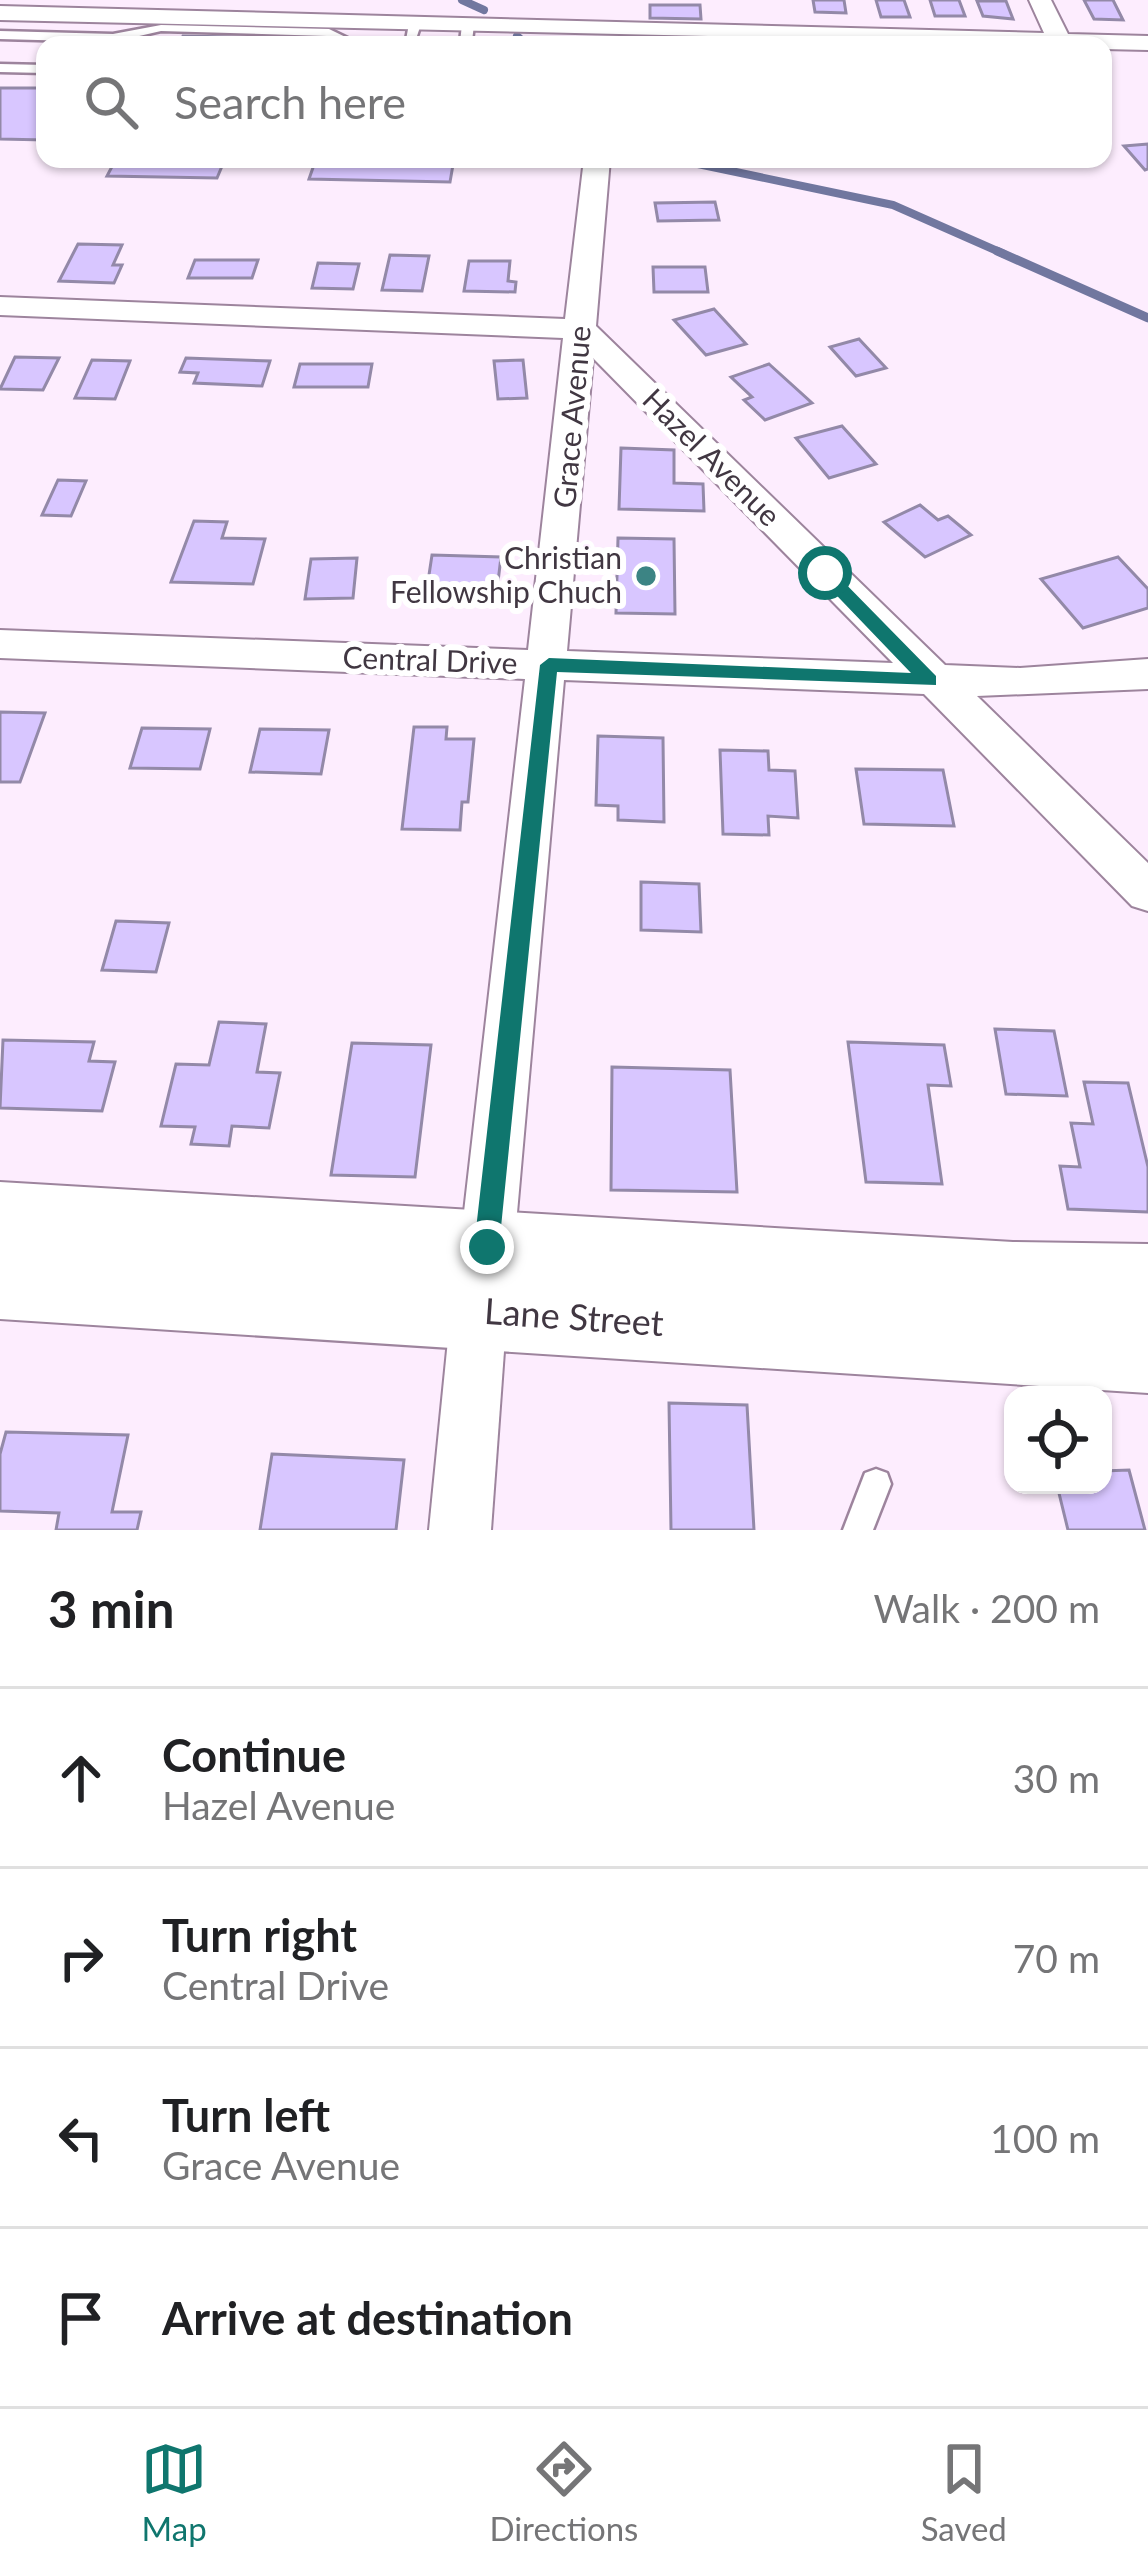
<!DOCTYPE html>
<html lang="en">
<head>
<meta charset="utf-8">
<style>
  :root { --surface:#fff; --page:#f6f6f6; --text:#202124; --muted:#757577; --line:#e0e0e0; --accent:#0f766e }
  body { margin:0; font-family:Lato,sans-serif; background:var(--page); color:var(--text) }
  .controls { position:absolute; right:36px; bottom:36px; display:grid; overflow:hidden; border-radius:24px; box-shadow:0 3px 9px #0004 }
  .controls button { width:108px; height:108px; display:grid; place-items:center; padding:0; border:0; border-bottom:3px solid var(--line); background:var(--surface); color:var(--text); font:60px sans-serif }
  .stop { position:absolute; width:36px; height:36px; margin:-27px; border:9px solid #0f766e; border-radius:50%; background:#fff }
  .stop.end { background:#0f766e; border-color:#fff; box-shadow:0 3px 12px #0008 }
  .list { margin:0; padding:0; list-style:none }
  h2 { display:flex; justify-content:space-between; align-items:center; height:156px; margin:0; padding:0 48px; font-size:51px }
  h2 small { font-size:39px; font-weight:400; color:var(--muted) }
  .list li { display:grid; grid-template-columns:78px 1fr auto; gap:36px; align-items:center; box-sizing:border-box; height:180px; padding:0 48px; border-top:3px solid var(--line) }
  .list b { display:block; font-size:45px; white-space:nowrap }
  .list p { margin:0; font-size:39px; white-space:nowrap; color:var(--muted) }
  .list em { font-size:39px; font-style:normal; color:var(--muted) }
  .icon { flex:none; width:66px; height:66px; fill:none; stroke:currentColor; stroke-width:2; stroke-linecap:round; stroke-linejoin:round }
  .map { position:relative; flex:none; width:1148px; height:1530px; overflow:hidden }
  .search { position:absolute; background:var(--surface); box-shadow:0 3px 9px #0004; left:36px; right:36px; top:36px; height:132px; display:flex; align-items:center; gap:30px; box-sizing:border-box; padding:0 42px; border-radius:24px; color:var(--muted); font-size:45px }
  .sheet { height:876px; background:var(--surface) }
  nav { display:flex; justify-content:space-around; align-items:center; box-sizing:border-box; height:168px; border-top:3px solid var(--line); background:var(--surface); font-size:33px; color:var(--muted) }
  nav a { display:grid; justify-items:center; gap:6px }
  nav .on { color:var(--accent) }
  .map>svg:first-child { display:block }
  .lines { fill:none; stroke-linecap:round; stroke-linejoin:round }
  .stream-far1 { stroke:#71779f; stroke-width:8 }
  .stream { stroke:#71779f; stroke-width:9 }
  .building { fill:#d8c6ff; stroke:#9389a8; stroke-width:3 }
  .service-casing { stroke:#9d849d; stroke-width:5 }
  .minor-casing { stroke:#9d849d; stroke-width:4 }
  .secondary-casing { stroke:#9d849d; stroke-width:4 }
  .service { fill:#fff; fill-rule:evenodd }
  .minor { fill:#fff; fill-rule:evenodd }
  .secondary { fill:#fff; fill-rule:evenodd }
  .route { fill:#0f766e }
  .poi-dot { fill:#3c8484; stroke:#fff; stroke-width:4.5 }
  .labels { text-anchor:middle; stroke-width:12; stroke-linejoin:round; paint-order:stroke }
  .street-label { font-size:30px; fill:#413742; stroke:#fff }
  .poi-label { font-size:30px; fill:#413742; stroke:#fff; text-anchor:end }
  .near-street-label { font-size:36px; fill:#413742; stroke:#fff }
</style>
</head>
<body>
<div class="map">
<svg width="1148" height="1530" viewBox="0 0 1148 1530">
  <rect width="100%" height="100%" fill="#fdedfe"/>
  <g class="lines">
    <g class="stream-far1">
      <polyline points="462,0 484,10"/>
      <polyline points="517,36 527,45"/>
      <polyline points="674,159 893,205 1004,254"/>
    </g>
    <polyline class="stream" points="997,251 1148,318"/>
  </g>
  <g class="building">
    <polygon points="813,0 844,0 846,13 815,12"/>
    <polygon points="876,0 904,0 910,17 881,17"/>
    <polygon points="930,0 959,0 965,16 935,16"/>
    <polygon points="1084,0 1113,0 1123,20 1094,19"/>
    <polygon points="977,1 1006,1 1013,19 983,16"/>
    <polygon points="650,5 700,5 701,19 650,18"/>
    <polygon points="183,36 280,38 277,45 179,45"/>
    <polygon points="648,36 693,40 693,45 648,45"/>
    <polygon points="0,88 45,88 45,140 0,139"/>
    <polygon points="1148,144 1148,169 1145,170 1124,146"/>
    <polygon points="116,159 225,159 217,178 107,176"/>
    <polygon points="316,159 454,159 450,182 309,179"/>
    <polygon points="715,202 719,220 658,221 655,203"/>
    <polygon points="78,244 122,245 113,265 122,265 114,283 59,281"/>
    <polygon points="390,255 429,256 422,291 382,290"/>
    <polygon points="195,260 258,260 252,278 188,278"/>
    <polygon points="469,261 510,261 508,281 516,282 515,292 464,291"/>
    <polygon points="318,263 359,264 353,289 312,288"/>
    <polygon points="653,267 705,267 708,292 654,292"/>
    <polygon points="714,309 746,344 706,355 674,320"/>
    <polygon points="859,339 886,368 856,376 830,347"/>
    <polygon points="15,357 59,358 43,390 0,389"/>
    <polygon points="186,358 270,361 262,386 194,383 198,373 180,372"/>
    <polygon points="92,360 130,361 115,399 75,398"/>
    <polygon points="523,360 527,398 498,399 494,361"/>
    <polygon points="300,364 372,364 368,387 294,387"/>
    <polygon points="769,364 812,403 765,420 744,400 752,397 731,377"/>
    <polygon points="842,426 876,464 829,478 796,438"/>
    <polygon points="621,448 674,450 674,483 703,484 704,511 619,509"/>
    <polygon points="58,480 86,481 71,516 42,515"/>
    <polygon points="920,505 938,520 948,516 971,535 925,557 884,522"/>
    <polygon points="194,521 227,522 222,538 265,539 253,584 171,582"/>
    <polygon points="618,538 674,539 675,614 616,613"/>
    <polygon points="432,555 501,557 497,590 427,588"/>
    <polygon points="1118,557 1148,589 1148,608 1083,628 1041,579"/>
    <polygon points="357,558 353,598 305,599 311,559"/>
    <polygon points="0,712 45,713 20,782 0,782"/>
    <polygon points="414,727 447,727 446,739 474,739 468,802 462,802 460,830 402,829"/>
    <polygon points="142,728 210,729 200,769 130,768"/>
    <polygon points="260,729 329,730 321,774 250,772"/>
    <polygon points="598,736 663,738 664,822 618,820 618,806 596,805"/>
    <polygon points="720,750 768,751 769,770 795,771 798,818 768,816 769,835 723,834"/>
    <polygon points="856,769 943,770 954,826 864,824"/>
    <polygon points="641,882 699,884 701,932 641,930"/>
    <polygon points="116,921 169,923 156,972 102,970"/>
    <polygon points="219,1022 266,1024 257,1072 280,1073 269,1128 232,1126 229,1146 191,1144 195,1127 161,1126 176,1064 209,1065"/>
    <polygon points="995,1029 1054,1031 1067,1096 1006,1094"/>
    <polygon points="3,1040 94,1042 89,1061 115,1062 102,1111 0,1108"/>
    <polygon points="848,1042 944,1045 951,1086 928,1085 942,1184 866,1182"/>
    <polygon points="352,1043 431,1045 415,1177 331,1175"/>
    <polygon points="612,1067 730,1070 737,1192 611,1190"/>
    <polygon points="1084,1082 1128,1083 1148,1167 1148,1212 1068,1209 1060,1166 1080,1167 1071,1123 1093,1124"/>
    <polygon points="669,1403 747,1405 754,1530 671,1530"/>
    <polygon points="6,1432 128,1435 112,1512 141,1512 137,1530 56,1530 59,1513 0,1511 0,1454"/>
    <polygon points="272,1454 404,1460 396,1530 260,1530"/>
    <polygon points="1129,1470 1145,1530 1068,1530 1057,1485 1103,1485 1103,1471"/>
  </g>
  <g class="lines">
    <defs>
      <g id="service">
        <polygon points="415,21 421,24 416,39 435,45 405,45 409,24"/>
        <polygon points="468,22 474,25 472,41 477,45 460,42 462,25"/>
        <polygon points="161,25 329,29 362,45 346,45 327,36 161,31 113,42 0,39 0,31 113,34"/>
        <polygon points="0,64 45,65 45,73 0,72"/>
        <polygon points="876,1469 887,1473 891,1484 873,1530 843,1530 865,1473"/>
      </g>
      <g id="minor">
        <polygon points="1029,0 1051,0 1068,34 1148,36 1148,50 1103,49 1103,45 0,20 0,6 1044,33"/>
        <path d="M584,159h26l-14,167 349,339 75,3 128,-9v30l-171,7 171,167v48l-16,-5 -208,-212 -360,-14 -50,567 -8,19 -19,8 -19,-8 -8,-19 65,-568 -525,-21v-28l528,20 35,-312 -563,-23v-18l565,22zM593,358l300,305 -326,-12z"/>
        <polygon points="479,1282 499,1290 507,1310 491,1530 429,1530 451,1310 459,1290"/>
      </g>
      <polygon id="secondary" points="0,1182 1013,1242 1148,1244 1148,1393 0,1319"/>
    </defs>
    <use href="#service" class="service-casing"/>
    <use href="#minor" class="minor-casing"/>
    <use href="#secondary" class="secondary-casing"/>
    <use href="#service" class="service"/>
    <use href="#minor" class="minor"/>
    <use href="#secondary" class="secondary"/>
  </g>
  <polygon class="route" points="819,569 831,569 936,676 936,685 557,672 499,1247 496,1256 487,1259 478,1256 474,1247 540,665 549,658 911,673 819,577"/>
  <circle class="poi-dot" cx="646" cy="576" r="12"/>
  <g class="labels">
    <g class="street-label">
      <text transform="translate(573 417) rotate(-85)" y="10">Grace Avenue</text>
      <text transform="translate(711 458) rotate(45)" y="10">Hazel Avenue</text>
      <text transform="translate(430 661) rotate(2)" y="10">Central Drive</text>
    </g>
    <g class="poi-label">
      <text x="622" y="569">Christian<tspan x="622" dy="34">Fellowship Chuch</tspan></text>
    </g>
    <g class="near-street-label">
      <text transform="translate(574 1317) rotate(4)" y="13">Lane Street</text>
    </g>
  </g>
</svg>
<div class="controls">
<button><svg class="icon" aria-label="locate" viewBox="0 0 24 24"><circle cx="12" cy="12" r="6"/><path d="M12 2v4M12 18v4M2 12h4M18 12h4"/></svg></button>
</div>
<div class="stop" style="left:825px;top:573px"></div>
<div class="stop end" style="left:487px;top:1247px"></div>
<div class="search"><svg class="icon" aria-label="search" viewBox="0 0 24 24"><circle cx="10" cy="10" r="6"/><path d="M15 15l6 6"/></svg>Search here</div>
</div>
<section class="sheet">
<h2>3 min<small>Walk · 200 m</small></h2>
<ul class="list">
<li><svg class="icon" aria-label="ahead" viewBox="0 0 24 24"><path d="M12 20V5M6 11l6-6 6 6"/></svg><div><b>Continue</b><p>Hazel Avenue</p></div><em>30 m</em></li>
<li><svg class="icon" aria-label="right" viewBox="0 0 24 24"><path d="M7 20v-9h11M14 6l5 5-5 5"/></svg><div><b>Turn right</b><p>Central Drive</p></div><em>70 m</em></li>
<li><svg class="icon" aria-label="left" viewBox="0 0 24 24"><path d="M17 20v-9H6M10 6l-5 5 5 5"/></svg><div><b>Turn left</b><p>Grace Avenue</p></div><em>100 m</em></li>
<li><svg class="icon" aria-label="arrive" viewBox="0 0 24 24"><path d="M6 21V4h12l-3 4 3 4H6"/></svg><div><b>Arrive at destination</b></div></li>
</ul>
</section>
<nav>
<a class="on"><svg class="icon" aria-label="map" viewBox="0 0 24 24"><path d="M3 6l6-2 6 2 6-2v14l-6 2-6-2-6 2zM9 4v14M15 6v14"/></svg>Map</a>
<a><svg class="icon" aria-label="directions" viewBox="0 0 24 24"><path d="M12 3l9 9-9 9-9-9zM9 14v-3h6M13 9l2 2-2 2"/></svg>Directions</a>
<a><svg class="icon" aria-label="saved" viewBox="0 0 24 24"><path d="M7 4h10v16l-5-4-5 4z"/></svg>Saved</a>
</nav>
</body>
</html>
